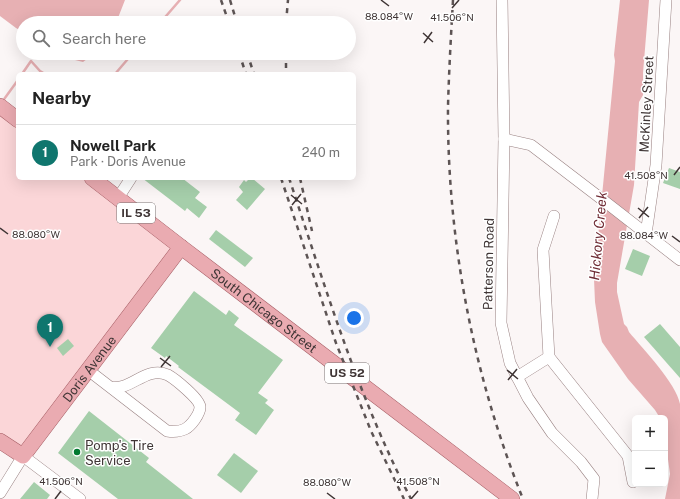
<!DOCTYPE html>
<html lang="en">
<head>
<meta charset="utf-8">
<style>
  :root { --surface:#fff; --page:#f6f6f6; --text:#222; --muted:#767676; --line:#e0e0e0; --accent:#0f766e }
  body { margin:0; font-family:"Public Sans",sans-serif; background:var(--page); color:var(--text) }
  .controls { position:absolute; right:12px; bottom:12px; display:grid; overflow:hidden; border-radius:6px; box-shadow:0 4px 16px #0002 }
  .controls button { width:36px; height:36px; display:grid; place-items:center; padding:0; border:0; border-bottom:1px solid var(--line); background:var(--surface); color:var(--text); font:20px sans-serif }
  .you { position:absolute; left:354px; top:318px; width:14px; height:14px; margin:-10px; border:3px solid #fff; border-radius:50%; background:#1a73e8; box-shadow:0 0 0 6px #1a73e833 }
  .badge { display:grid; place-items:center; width:26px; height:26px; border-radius:50%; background:var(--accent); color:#fff; font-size:13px; font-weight:700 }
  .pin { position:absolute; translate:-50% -33px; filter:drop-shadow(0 1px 2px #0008) }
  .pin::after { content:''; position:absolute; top:21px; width:14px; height:12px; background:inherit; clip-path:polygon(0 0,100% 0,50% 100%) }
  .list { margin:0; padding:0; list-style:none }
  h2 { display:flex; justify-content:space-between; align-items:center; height:52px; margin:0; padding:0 16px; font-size:17px }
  h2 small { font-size:13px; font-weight:400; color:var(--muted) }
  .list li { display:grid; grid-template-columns:26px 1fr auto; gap:12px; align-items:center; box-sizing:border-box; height:56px; padding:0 16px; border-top:1px solid var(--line) }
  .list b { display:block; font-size:15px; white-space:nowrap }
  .list p { margin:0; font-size:13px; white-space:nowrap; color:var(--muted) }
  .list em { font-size:13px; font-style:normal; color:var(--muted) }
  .icon { flex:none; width:22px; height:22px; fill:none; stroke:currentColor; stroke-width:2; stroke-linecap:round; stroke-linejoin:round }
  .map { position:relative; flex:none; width:680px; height:499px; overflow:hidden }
  .search { position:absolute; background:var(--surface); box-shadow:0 4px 16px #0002; left:16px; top:16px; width:340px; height:44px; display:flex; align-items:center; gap:10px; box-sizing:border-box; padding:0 14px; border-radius:22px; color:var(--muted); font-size:15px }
  .panel { position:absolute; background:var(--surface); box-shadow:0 4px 16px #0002; left:16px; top:72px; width:340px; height:108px; border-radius:6px }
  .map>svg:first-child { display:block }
  .green { fill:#fbd6d8 }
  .water { fill:#e7b0b3 }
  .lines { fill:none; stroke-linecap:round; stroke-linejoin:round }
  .stream { stroke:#e7b0b3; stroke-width:2.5 }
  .building { fill:#a5ceaa }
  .minor-casing { stroke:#988081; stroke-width:12 }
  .major-casing { stroke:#a55d64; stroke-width:16 }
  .minor { stroke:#fff; stroke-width:11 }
  .major { stroke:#eaabb1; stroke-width:15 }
  .rail { stroke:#5d5454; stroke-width:2.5; stroke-dasharray:5 5; stroke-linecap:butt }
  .ticks { fill:none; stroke:#3f3535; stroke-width:1.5 }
  .poi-dot { fill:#00792f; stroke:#fff; stroke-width:1.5 }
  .labels { text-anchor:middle; stroke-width:3; stroke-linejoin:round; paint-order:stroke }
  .shield { fill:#fff; stroke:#797272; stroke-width:1 }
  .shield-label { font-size:12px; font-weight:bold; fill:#3f3535 }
  .street-label { font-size:13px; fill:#3f3535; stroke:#fff }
  .poi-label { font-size:13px; fill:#3f3535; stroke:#fff; text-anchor:start }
  .water-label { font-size:14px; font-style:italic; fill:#6f2c35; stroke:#fff }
  .ticks-label { font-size:10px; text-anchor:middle; fill:#3f3535; stroke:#fff; stroke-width:3; stroke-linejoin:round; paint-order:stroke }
</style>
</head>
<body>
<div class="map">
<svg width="680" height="499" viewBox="0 0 680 499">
  <rect width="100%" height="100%" fill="#fbf6f6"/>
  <polygon class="green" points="0,112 18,126 18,178 85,178 175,248 17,457 0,447"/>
  <g class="water">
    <polygon points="0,0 125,0 116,23 23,23 23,32 16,28 0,16"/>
    <path d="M620,0h29l-6,73v22l-4,7 -5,83 -17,98v9l7,32 3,3 2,5c14,17 47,51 51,72v95h-15l5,-25 -5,-37v-19h-5l-5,-8 -27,-31 -26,-37 -2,-8 -5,-32 -1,-23 21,-218 -1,-6z"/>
    <polygon points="67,53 95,53 83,62 75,60"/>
  </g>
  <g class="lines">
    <g class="stream">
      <polyline points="160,23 180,0"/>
      <polyline points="22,74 31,61 40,71 45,74"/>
      <polyline points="115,74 133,53"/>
      <polyline points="2,102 18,80"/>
    </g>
  </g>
  <g class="building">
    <polygon points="669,168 680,172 680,189 663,183"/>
    <polygon points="142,178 182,178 200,192 195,198 207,207 199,218 187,208 185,211"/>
    <polygon points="250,178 252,178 265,189 247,210 236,200 243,192 239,187 244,180 246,182"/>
    <polygon points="216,230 253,258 245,267 209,239"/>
    <polygon points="633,249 650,256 642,276 625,269"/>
    <polygon points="194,291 226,315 229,310 239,318 234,325 283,360 258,393 268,400 265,403 274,410 256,435 235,420 240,413 178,367 179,366 166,356 165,358 151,348"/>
    <polygon points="660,324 680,347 680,378 644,337"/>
    <polygon points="68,339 74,346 63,356 57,348"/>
    <polygon points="89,411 149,458 146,462 193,499 118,499 58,453"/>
    <polygon points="234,453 258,471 241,493 217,475"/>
    <polygon points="34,482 50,495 47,499 20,499"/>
  </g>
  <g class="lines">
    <defs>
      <g id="minor">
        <polyline points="502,0 504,139 501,323 510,363 528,398 552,433 581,462 594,479 592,499"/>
        <polyline points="504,139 531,145 599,197 680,260"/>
        <polyline points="118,198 131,178"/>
        <polyline points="646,234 656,165 666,0"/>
        <polyline points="549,357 543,250 554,216"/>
        <path d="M88,370l79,61c7,1 12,1 18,-2 6,-3 15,-15 15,-22 0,-8 -25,-28 -32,-32 -22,-10 -38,17 -58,12"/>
        <polyline points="517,377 549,357 628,456 633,482"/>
        <polyline points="0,493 23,456 80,499"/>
      </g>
      <g id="major">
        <polyline points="0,106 18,120"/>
        <path id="s1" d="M92,178l89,69 331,252"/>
        <path id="s2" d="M0,441l23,15 158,-209"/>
      </g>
    </defs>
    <use href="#minor" class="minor-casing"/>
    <use href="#major" class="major-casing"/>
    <use href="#minor" class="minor"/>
    <use href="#major" class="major"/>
    <g class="rail">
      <polyline points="221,0 229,23"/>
      <polyline points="230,0 237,23"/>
      <path d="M453,0c-2,35 -4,70 -5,106 -1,133 25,269 75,393"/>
      <polyline points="286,23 288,0"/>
      <polyline points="239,53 246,74"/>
      <polyline points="247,53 254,74"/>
      <polyline points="286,53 286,74"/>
      <polyline points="281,178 336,343 371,431 404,499"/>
      <path d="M289,178c36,108 69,219 122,321"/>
      <polyline points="300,178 312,231"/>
    </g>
  </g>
  <path class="ticks" d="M381,0l8,6M452,8l7,-8M423,33l10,9M424,43l8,-11M674,175l6,-8M291,195l11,9M292,205l9,-11M638,208l11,9M639,218l9,-11M0,228l8,6M672,236l8,6M160,358l11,8M161,367l9,-11M507,370l11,9M508,380l9,-11M327,493l8,6M55,499l6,-8M411,499l7,-8"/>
  <circle class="poi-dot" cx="77" cy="452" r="4"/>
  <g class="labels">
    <g class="shield">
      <rect x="117" y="203" width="38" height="20" rx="3"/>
      <rect x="325" y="363" width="44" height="20" rx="3"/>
    </g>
    <g class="shield-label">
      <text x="136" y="217">IL 53</text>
      <text x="347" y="377">US 52</text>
    </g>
    <g class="street-label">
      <text transform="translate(646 104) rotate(-87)" y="5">McKinley Street</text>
      <text transform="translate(488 264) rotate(-89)" y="5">Patterson Road</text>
      <text dy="5" stroke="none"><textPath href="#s1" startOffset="217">South Chicago Street</textPath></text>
      <text dy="5" stroke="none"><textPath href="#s2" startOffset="137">Doris Avenue</textPath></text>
    </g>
    <g class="poi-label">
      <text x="85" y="450">Pomp's Tire<tspan x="85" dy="15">Service</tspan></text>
    </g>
    <g class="water-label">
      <text transform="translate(598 236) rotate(-85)" y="5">Hickory Creek</text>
    </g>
  </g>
  <g class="ticks-label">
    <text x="389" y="20">88.084°W</text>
    <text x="452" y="21">41.506°N</text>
    <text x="646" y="179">41.508°N</text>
    <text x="36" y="238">88.080°W</text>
    <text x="644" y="239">88.084°W</text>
    <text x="61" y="485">41.506°N</text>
    <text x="418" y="485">41.508°N</text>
    <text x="327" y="486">88.080°W</text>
  </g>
</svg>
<div class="controls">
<button>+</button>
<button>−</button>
</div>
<div class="you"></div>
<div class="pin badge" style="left:50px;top:347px">1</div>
<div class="search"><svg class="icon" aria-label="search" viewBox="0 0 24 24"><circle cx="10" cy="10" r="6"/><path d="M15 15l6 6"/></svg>Search here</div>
<section class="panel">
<h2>Nearby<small></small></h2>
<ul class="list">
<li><span class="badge">1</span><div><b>Nowell Park</b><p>Park · Doris Avenue</p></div><em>240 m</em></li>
</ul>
</section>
</div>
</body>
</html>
